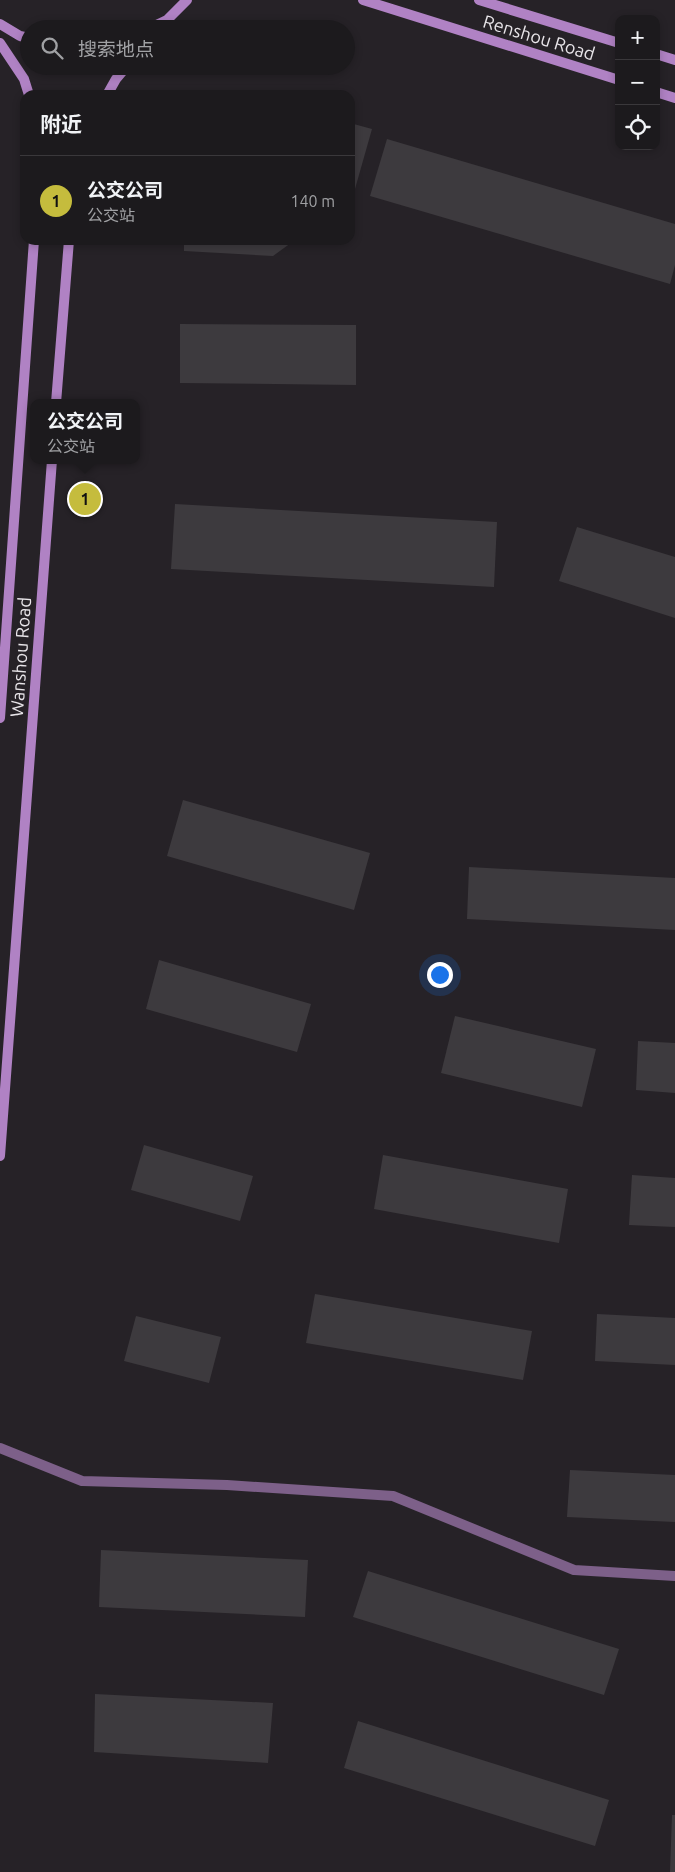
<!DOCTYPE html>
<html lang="zh">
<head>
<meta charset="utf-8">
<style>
  :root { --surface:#1c1a1d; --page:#252326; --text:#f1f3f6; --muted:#a0a1a4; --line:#3a383b; --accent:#c5bc3d }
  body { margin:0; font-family:Ubuntu,"Noto Sans SC",sans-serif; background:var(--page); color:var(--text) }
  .controls { position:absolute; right:15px; top:15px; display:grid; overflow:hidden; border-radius:10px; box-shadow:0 2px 8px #0003 }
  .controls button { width:45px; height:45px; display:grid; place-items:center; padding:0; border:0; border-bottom:1px solid var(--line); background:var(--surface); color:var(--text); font:25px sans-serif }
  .you { position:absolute; left:439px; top:974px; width:18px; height:18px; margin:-12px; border:4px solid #fff; border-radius:50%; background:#1a73e8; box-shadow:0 0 0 8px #1a73e833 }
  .badge { display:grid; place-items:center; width:32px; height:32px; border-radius:50%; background:var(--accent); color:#111; font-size:16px; font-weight:700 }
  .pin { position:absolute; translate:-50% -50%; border:2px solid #fff; box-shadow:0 1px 5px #0006 }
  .popup { position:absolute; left:30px; top:399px; width:110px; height:65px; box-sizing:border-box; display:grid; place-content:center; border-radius:10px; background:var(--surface); filter:drop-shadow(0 1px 4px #0005); font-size:16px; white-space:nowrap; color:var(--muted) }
  .popup b { font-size:19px; color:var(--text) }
  .popup::after { content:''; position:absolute; left:50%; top:100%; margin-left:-10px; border:10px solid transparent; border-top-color:var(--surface) }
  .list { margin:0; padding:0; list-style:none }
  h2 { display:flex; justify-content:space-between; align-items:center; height:65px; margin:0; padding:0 20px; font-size:21px }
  h2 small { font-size:16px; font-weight:400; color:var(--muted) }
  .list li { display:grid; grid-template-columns:32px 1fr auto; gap:15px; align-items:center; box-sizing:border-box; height:90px; padding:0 20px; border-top:1px solid var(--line) }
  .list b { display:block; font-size:19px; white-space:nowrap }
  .list p { margin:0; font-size:16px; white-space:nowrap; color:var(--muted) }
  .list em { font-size:16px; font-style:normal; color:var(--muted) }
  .icon { flex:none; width:28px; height:28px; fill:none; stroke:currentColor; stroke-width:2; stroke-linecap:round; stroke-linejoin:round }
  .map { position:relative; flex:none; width:675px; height:1872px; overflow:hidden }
  .search { position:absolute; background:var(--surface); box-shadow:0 2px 8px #0003; left:20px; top:20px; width:335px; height:55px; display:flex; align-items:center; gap:12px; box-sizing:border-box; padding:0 18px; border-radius:28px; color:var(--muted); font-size:19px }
  .panel { position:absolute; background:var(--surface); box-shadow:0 2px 8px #0003; left:20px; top:90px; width:335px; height:155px; border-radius:15px }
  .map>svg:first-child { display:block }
  .building { fill:#3d3a3e }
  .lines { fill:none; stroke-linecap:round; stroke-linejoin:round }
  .minor { stroke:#7d6089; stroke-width:10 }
  .secondary { stroke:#b082c4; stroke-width:10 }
  .labels { text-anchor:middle; stroke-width:5; stroke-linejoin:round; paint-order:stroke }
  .street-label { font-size:18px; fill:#e8e5e9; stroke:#262227 }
</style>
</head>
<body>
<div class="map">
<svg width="675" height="1872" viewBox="0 0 675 1872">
  <rect width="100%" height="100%" fill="#262227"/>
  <g class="building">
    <polygon points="350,123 372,129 351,203 350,203"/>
    <polygon points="387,139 675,224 675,265 670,284 370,196"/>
    <polygon points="184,240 295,240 273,256 184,251"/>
    <polygon points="180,324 356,325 356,385 180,383"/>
    <polygon points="175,504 497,522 494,587 171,569"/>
    <polygon points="577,527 675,557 675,618 559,581"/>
    <polygon points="183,800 370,853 354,910 167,856"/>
    <polygon points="469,867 675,878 675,930 467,919"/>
    <polygon points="159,960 311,1004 297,1052 146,1009"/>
    <polygon points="455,1016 596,1049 582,1107 441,1073"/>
    <polygon points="638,1041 675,1043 675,1093 636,1090"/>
    <polygon points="144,1145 253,1176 240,1221 131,1190"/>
    <polygon points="383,1155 568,1189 559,1243 374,1209"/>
    <polygon points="632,1175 675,1178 675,1227 629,1225"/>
    <polygon points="315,1294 532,1331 523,1380 306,1343"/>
    <polygon points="597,1314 675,1318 675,1365 595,1361"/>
    <polygon points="136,1316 221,1337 209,1383 124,1361"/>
    <polygon points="570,1470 675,1475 675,1522 567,1517"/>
    <polygon points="101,1550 308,1560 305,1617 99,1607"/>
    <polygon points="368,1571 619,1649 604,1695 353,1617"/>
    <polygon points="95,1694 273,1703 268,1763 94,1752"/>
    <polygon points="358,1721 609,1800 595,1846 344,1768"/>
    <polygon points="672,1815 675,1815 675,1872 670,1872"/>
  </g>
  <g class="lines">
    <polyline class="minor" points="0,1448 82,1481 227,1485 393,1496 574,1570 675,1576"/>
    <g class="secondary">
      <polyline points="363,0 619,80"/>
      <polyline points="479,0 619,43"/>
      <polyline points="0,24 20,36 29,38"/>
      <polyline points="148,29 167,20 187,0"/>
      <polyline points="0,43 24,79 29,95"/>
      <polyline points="656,54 675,60"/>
      <polyline points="656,92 675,98"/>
      <polyline points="107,95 116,79 127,66"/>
      <polyline points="56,403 69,240"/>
      <polyline points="0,718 34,240"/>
      <polyline points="0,1156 52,460"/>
    </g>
  </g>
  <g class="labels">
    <g class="street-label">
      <text transform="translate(539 38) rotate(17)" y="6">Renshou Road</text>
      <text transform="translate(21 657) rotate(-86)" y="6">Wanshou Road</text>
    </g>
  </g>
</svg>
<div class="controls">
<button>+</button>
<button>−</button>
<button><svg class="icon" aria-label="locate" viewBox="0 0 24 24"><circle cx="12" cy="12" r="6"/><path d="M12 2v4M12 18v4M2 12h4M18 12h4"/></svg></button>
</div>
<div class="you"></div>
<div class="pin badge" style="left:85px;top:499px">1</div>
<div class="popup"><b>公交公司</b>公交站</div>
<div class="search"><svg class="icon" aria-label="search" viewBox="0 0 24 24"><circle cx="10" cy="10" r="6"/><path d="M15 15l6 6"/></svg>搜索地点</div>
<section class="panel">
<h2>附近<small></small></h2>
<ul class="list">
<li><span class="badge">1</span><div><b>公交公司</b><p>公交站</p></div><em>140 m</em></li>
</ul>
</section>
</div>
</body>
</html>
